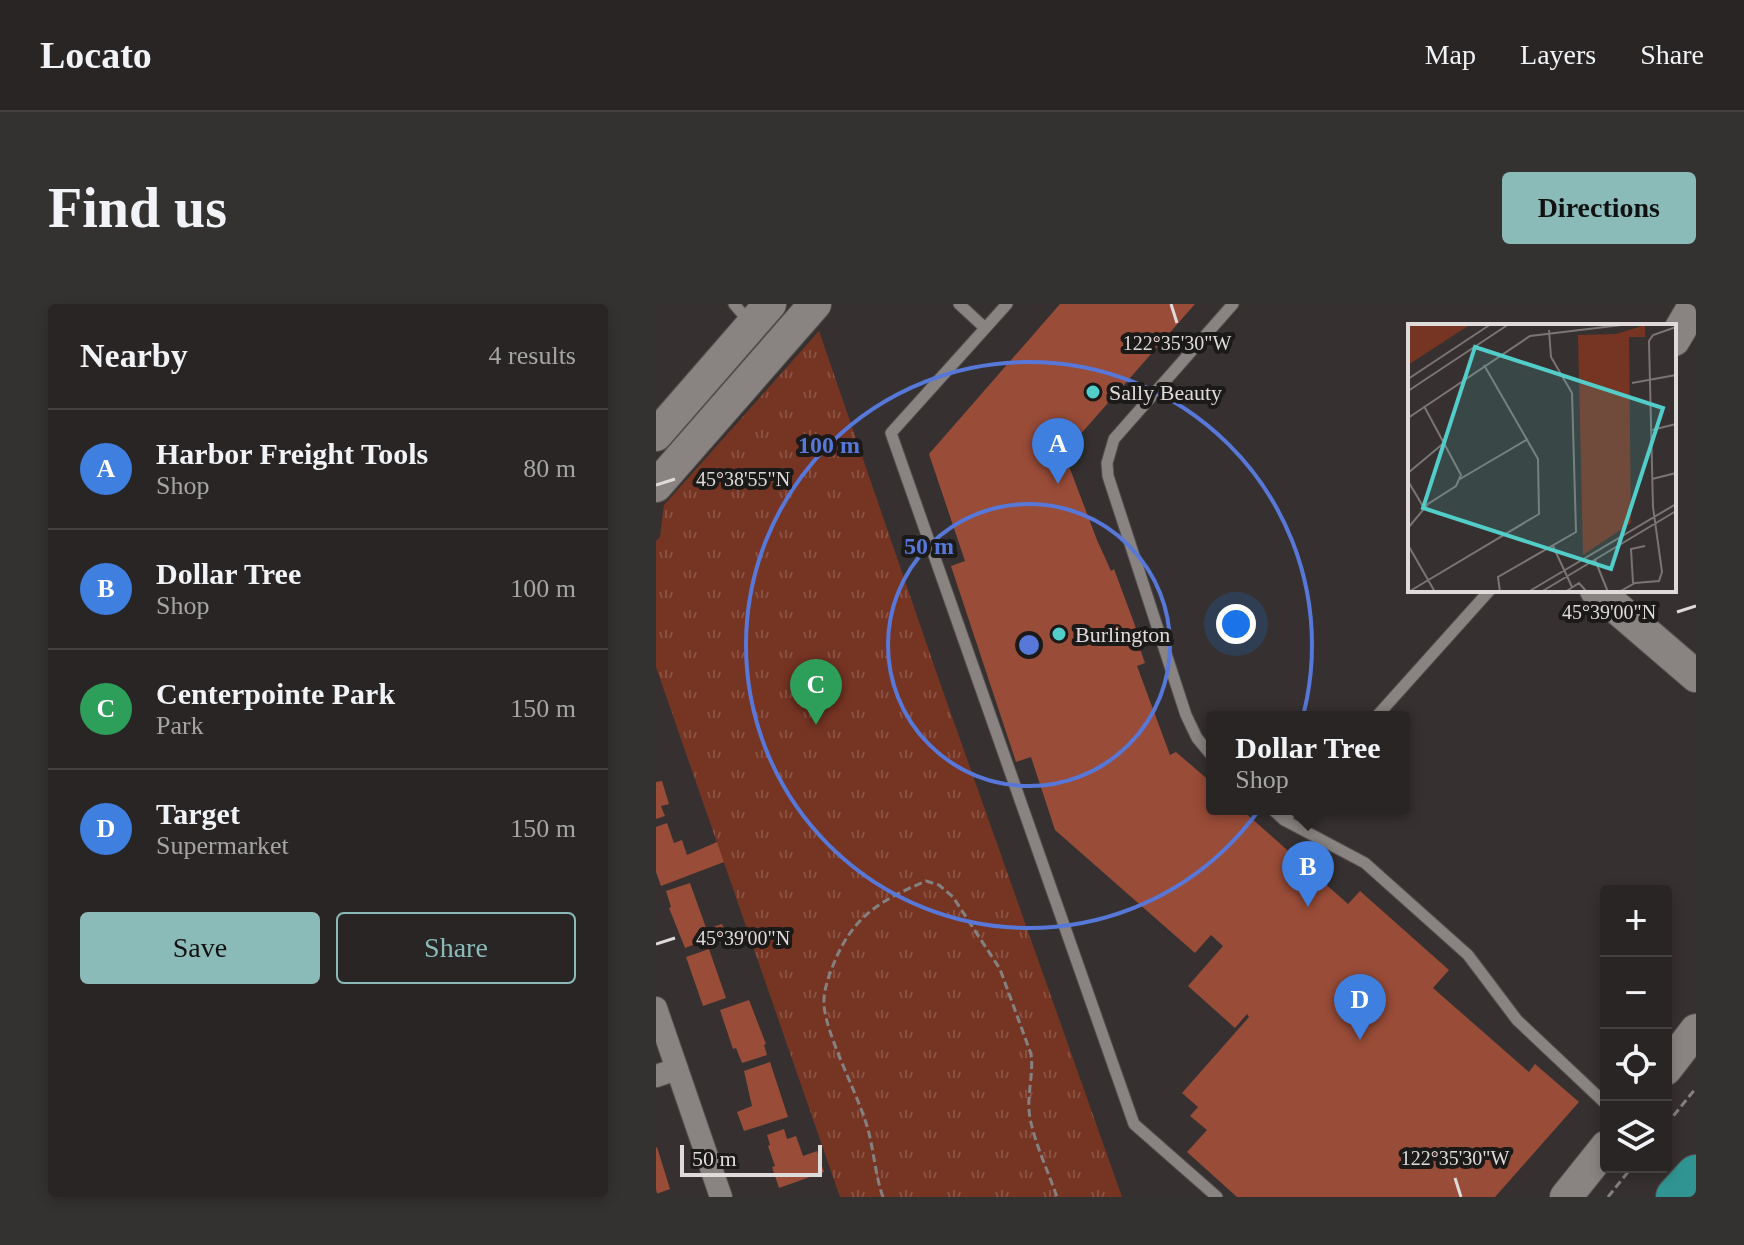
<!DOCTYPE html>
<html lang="en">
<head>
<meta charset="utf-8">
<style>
  :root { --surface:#282524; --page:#343131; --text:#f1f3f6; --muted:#a5a5a6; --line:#444241; --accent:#8bbbb9 }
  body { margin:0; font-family:"Times New Roman",serif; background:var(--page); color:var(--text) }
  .controls { position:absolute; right:24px; bottom:24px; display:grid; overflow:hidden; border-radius:8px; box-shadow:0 4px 12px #0003 }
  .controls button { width:72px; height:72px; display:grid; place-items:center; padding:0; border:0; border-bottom:2px solid var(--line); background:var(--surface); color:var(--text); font:40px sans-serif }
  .scale { position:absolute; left:24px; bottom:20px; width:142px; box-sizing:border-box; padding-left:8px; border:4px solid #dedbda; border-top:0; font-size:22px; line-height:28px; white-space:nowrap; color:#dedbda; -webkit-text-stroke:6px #1c1919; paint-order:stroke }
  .you { position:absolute; left:580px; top:320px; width:28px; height:28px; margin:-20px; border:6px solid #fff; border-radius:50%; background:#1a73e8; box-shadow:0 0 0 12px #1a73e833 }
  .badge { display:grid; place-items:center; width:52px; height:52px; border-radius:50%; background:var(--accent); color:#fff; font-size:26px; font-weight:700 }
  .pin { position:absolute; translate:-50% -66px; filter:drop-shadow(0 2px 4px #0008) }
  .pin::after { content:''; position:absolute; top:42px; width:28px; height:24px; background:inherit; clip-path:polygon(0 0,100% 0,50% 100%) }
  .popup { position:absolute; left:550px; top:407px; width:204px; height:104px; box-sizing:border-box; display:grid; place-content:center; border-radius:8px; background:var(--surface); filter:drop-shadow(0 2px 6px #0005); font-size:26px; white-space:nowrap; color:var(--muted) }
  .popup b { font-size:30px; color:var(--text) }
  .popup::after { content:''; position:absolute; left:50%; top:100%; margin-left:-16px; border:16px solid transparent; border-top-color:var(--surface) }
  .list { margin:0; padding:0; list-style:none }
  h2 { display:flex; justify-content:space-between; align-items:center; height:104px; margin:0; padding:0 32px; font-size:34px }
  h2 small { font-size:26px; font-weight:400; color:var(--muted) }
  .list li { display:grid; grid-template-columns:52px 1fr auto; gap:24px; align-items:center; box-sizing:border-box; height:120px; padding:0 32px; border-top:2px solid var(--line) }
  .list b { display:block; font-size:30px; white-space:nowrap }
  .list p { margin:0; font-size:26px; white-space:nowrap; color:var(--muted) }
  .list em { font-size:26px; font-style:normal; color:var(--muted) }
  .actions { display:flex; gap:16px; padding:24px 32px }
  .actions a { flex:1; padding:18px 0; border:2px solid var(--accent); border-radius:8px; text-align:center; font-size:28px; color:var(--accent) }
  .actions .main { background:var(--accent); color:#111 }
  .icon { flex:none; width:44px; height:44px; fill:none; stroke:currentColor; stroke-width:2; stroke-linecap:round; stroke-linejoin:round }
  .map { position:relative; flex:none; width:1040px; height:893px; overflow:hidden; border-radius:8px }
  header { display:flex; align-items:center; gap:48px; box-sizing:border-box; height:112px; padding:0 40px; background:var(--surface); border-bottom:2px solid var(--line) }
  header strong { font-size:38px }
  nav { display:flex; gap:44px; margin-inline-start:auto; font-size:28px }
  .intro { display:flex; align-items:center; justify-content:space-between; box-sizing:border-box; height:192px; padding:0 48px }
  h1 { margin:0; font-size:56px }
  .button { padding:20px 36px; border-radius:8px; background:var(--accent); color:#111; font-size:28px; font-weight:700 }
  main { display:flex; gap:48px; padding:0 48px }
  aside { flex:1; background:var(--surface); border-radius:8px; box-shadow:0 4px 12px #0003 }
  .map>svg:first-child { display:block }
  .park { fill:url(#park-tufts) }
  .building { fill:#994c38 }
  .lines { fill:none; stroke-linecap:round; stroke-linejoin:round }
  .lane-casing { stroke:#534f4e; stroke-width:13 }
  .street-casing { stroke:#534f4e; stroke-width:24 }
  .secondary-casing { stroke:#534f4e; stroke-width:34 }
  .highway-casing { stroke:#534f4e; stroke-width:42 }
  .path { stroke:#858180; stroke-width:3; stroke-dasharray:8 4; stroke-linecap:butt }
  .lane { stroke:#898482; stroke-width:11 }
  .street { stroke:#898482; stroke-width:22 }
  .secondary { stroke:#898482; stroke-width:32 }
  .highway { stroke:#309592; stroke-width:40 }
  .ticks { fill:none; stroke:#dedbda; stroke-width:3 }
  .ring { fill:none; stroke:#5778d9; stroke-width:4 }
  .poi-dot { fill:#53cdc9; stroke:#1c1919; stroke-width:3 }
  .labels { text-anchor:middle; stroke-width:8; stroke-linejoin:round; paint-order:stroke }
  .poi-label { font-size:22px; fill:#dedbda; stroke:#1c1919; text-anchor:start }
  .inset-road { fill:none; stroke:#797574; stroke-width:2 }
  .view { fill:#53cdc9; fill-opacity:0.15; stroke:#53cdc9; stroke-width:4 }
  .inset-edge { fill:none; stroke:#dedbda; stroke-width:4 }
  .ticks-label { font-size:20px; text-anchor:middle; fill:#dedbda; stroke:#1c1919; stroke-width:8; stroke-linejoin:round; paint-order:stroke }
  .centre { fill:#5778d9; stroke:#1c1919; stroke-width:4 }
  .ring-label { font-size:24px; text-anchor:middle; font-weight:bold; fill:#5778d9; stroke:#1c1919; stroke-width:8; stroke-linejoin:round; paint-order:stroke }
</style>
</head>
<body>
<header>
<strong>Locato</strong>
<nav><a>Map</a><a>Layers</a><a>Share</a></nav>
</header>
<div class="intro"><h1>Find us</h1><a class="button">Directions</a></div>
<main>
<aside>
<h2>Nearby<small>4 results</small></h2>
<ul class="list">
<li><span class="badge" style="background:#3f7fe0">A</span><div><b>Harbor Freight Tools</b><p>Shop</p></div><em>80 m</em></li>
<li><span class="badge" style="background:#3f7fe0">B</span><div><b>Dollar Tree</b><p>Shop</p></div><em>100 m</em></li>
<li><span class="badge" style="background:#2e9e5b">C</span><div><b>Centerpointe Park</b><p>Park</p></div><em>150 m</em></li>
<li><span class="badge" style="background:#3f7fe0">D</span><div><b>Target</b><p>Supermarket</p></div><em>150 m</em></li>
</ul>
<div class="actions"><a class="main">Save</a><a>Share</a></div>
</aside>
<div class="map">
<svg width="1040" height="893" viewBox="0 0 1040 893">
  <defs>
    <pattern id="park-tufts" width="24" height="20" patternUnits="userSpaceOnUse" patternTransform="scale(2)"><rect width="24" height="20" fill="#763423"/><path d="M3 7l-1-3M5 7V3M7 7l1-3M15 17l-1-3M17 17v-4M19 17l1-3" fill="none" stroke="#895142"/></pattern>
  </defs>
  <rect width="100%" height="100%" fill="#363130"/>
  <polygon class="park" points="163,27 282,373 466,893 184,893 0,363 0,237 4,233 8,201"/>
  <g class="building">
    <polygon points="404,0 539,0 408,149 441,236 455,267 458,265 481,327 478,328 489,359 481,362 514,451 520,448 556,479 556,505 585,505 692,600 704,587 793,666 777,684 873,768 879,760 923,798 839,893 581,893 531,848 551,826 534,812 542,803 526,789 593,713 591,710 579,724 532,682 567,642 555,631 539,649 399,526 375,453 360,458 295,262 309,257 273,150"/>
    <polygon points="6,477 13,500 5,502 9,512 0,515 0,478"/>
    <polygon points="11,519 18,539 26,536 31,551 61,538 68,558 5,582 0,568 0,523"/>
    <polygon points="34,579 54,635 29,644 13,604 15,603 10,587"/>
    <polygon points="66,620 70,631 61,635 57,623"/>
    <polygon points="53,645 70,694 47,702 30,653"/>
    <polygon points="93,696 110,740 108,741 111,751 86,759 80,744 77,745 64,706"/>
    <polygon points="114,758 132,813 88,827 81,808 96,802 88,767"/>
    <polygon points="128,825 131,835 140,832 147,852 161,847 168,868 123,884 116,863 119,862 112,842 114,841 111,831"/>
    <polygon points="1,843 14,885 0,890 0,844"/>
  </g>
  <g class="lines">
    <defs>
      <g id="lane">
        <polyline points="78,0 95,20"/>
        <polyline points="303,0 329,24"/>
        <polyline points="351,0 235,129 478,820 561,893"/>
        <polyline points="720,413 834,286"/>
        <polyline points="556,452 541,434 530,411 452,172 451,159 458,135 577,0"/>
        <polyline points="616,505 628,516 709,559 812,651 861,716 950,800"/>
        <polyline points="628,516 638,505"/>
      </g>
      <g id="street">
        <polyline points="0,704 65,893"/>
        <polyline points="0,772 21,765"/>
      </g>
      <g id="secondary">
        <polyline points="1018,36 1039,0"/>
        <polyline points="0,131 114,0"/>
        <polyline points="0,182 159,0"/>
        <polyline points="940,286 1040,372"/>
        <polyline points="1010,765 1040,726"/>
        <polyline points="910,893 950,843"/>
      </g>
      <polyline id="highway" points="1020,893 1040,871"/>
    </defs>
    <use href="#lane" class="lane-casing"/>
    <use href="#street" class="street-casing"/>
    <use href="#secondary" class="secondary-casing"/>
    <use href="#highway" class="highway-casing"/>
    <g class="path">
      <polyline points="1010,821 1040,784"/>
      <path d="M227,893c-9,-25 -9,-52 -18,-77 -10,-31 -39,-86 -41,-115 -1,-14 5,-30 10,-42 19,-47 47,-63 92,-82l13,4 14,12 47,72 31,85c3,21 -5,42 -1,64 5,26 18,53 27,79"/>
      <polyline points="952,893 976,863"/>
    </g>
    <use href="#lane" class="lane"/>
    <use href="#street" class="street"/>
    <use href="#secondary" class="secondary"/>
    <use href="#highway" class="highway"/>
  </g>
  <path class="ticks" d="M515,0l6,19M0,181l19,-6M1021,308l19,-6M0,640l19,-6M799,874l6,19"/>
  <g class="ring">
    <circle cx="373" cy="341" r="141"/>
    <circle cx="373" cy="341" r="283"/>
  </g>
  <g class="poi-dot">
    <circle cx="437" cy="88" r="8"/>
    <circle cx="403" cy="330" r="8"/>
  </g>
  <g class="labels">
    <g class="poi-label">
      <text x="453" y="96">Sally Beauty</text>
      <text x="419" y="338">Burlington</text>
    </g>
  </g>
  <g transform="translate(752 20)">
    <rect width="268" height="268" fill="#363130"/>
    <path d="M0,0h63l-63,41z" fill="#763423"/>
    <path d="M237,1v12h-16l2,186 -48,32 -5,-220 38,-1z" fill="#763423"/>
    <path class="inset-road" d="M0,55l83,-55M224,59l44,-8M0,67l101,-67M0,94l122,-82 100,-12M244,106l24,-6M0,149l37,-31M52,155l68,-40M244,155l24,-6M0,157l16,27M0,204l20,-24 28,-18 5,-11 -37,-69M0,221l27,47M145,222l19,41M187,236l13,32M225,259l-2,-34 14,-3M2,267l129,-77 -1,-55 -54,-94M92,268l-2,-15 78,-45 -4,-139 -21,-36 -2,-27M120,268l148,-88M133,268l135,-81M157,268l14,-9 8,9M211,268l16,-9 24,-2 3,-9 -9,-65 -4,-166 4,-6 23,-8"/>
    <path class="view" d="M67,23l188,61 -52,161 -188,-61z"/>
    <rect width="268" height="268" class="inset-edge"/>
  </g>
  <g class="ticks-label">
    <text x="521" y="46">122°35'30"W</text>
    <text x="87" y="182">45°38'55"N</text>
    <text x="953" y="315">45°39'00"N</text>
    <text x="87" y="641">45°39'00"N</text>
    <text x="799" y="861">122°35'30"W</text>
  </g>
  <circle cx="373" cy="341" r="12" class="centre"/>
  <g class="ring-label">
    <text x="173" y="149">100 m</text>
    <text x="273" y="250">50 m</text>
  </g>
</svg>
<div class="controls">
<button>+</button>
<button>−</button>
<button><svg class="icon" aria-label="locate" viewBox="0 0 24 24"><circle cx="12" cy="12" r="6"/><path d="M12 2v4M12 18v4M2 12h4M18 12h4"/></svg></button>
<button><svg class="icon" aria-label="layers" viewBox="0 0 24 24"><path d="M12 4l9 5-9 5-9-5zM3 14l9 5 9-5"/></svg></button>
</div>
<div class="scale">50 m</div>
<div class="you"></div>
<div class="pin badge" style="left:402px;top:180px;background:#3f7fe0">A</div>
<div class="pin badge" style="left:652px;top:603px;background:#3f7fe0">B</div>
<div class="popup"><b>Dollar Tree</b>Shop</div>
<div class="pin badge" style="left:160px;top:421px;background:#2e9e5b">C</div>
<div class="pin badge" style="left:704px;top:736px;background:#3f7fe0">D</div>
</div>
</main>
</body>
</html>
